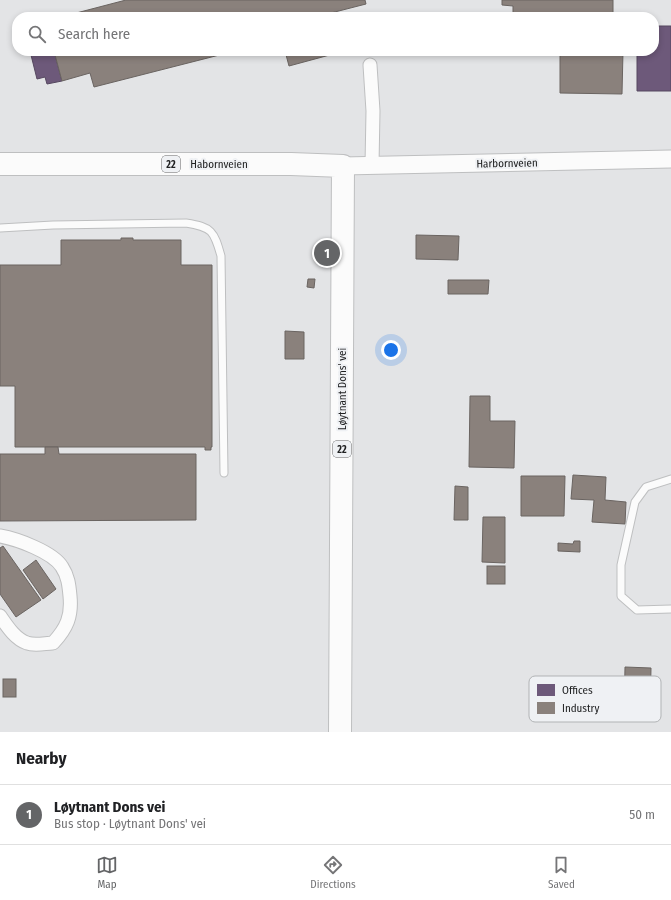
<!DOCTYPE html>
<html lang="en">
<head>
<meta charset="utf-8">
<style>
  :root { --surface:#fff; --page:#f6f6f6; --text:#202124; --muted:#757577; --line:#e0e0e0; --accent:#646567 }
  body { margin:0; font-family:"Fira Sans Condensed",sans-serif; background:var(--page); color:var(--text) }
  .you { position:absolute; left:391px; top:350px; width:14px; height:14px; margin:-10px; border:3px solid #fff; border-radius:50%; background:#1a73e8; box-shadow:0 0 0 6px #1a73e833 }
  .badge { display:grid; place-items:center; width:26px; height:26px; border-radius:50%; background:var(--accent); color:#fff; font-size:13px; font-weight:700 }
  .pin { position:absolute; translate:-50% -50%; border:2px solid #fff; box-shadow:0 1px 4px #0006 }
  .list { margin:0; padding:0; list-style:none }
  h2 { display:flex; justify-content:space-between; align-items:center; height:52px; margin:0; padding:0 16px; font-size:17px }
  h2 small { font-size:13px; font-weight:400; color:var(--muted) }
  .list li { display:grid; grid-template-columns:26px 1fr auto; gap:12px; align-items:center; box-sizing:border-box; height:60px; padding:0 16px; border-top:1px solid var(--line) }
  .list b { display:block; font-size:15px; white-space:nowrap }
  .list p { margin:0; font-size:13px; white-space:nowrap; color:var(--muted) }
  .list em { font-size:13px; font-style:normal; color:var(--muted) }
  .icon { flex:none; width:22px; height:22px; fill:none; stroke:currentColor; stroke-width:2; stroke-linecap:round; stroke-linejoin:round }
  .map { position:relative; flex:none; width:671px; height:732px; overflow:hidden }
  .search { position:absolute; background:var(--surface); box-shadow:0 2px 6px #0003; left:12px; right:12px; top:12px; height:44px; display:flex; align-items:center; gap:10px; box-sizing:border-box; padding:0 14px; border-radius:16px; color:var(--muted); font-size:15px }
  .sheet { height:112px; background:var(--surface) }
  nav { display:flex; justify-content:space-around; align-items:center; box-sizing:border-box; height:56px; border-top:1px solid var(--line); background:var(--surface); font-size:11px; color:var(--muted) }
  nav a { display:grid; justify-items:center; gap:2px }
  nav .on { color:var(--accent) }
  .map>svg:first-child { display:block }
  .offices { fill:#6d597a; stroke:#564860 }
  .industry { fill:#8a817c; stroke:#6a6461 }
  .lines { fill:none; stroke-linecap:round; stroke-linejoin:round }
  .service-casing { stroke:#bebfc0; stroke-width:9 }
  .minor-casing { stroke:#bebfc0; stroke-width:15 }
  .tertiary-casing { stroke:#bebfc0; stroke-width:19 }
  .trunk-casing { stroke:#bebfc0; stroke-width:24 }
  .service { stroke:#fbfbfb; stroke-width:7 }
  .minor { stroke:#fbfbfb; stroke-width:13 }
  .tertiary { stroke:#fbfbfb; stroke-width:17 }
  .trunk { stroke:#fbfbfb; stroke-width:22 }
  .labels { text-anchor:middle; stroke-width:4; stroke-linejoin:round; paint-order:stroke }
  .shield { fill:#eff1f4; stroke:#5e5f61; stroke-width:1 }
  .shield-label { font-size:10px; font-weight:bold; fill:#202122 }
  .street-label { font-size:11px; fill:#202122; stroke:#eff1f4 }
  .key { fill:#eff1f4; stroke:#b1b3b5; stroke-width:1 }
  .key-label { font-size:11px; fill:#202122 }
</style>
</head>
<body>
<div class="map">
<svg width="671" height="732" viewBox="0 0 671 732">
  <rect width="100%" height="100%" fill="#e3e4e6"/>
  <g class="offices">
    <polygon points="654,26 671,26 671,91 637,91 637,51 654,51"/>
    <polygon points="30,51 54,51 62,81 47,84 45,77 37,79"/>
  </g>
  <g class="industry">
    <polygon points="126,0 365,0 366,4 327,14 328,17 61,17"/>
    <polygon points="502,0 613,0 613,17 513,17 513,6 502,5"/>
    <polygon points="54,51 235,51 94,87 90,73 62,81"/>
    <polygon points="285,51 337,51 337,53 289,66"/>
    <polygon points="560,51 623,51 622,94 560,93"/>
    <polygon points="416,235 459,236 458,260 416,259"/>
    <polygon points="121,238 133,238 133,240 181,240 181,265 212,265 212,447 211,447 211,450 205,450 205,447 15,447 15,386 0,386 0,265 61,265 61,240 121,240"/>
    <polygon points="308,279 315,279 314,288 307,287"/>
    <polygon points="448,280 489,280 488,294 448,294"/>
    <polygon points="285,331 304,332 304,359 285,359"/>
    <polygon points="470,396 490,396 490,421 515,421 514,468 469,467"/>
    <polygon points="45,447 58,447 59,454 196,454 196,520 0,521 0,454 45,454"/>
    <polygon points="573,475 606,477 605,500 626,502 625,524 592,522 594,500 571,499"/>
    <polygon points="521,476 565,476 564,516 521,516"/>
    <polygon points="455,486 468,487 468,520 454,520"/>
    <polygon points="483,517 505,517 505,563 482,562"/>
    <polygon points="574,541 580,541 580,552 558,551 558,543 573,544"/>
    <polygon points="3,546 41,600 16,617 0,594 0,548"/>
    <polygon points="36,560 56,589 43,599 23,570"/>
    <rect x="487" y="566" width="18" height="18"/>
    <polygon points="625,667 651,668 650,718 624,717"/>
    <rect x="3" y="679" width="13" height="18"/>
  </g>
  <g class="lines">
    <defs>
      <g id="service">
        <path d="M0,228l53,-3 133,-2c26,4 28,8 35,33l3,217"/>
        <polyline points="671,479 646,487 635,502 621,565 621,596 637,610 671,609"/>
      </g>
      <g id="minor">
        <polyline points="370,65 373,111 372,165"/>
        <path d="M0,536c17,3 53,16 62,31 6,9 7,18 8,29 2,20 -3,32 -17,47 -7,0 -18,3 -26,0 -12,-4 -20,-17 -27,-27"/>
      </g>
      <polyline id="tertiary" points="343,166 671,159"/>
      <polyline id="trunk" points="0,164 291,164 343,166 340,732"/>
    </defs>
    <use href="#service" class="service-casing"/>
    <use href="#minor" class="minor-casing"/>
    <use href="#tertiary" class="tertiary-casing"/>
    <use href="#trunk" class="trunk-casing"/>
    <use href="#service" class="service"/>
    <use href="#minor" class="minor"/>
    <use href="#tertiary" class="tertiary"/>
    <use href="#trunk" class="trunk"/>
  </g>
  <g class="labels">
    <g class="shield">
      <rect x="162" y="156" width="18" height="16" rx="3"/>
      <rect x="333" y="441" width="18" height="16" rx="3"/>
    </g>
    <g class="shield-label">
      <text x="171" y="168">22</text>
      <text x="342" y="453">22</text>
    </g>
    <g class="street-label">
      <text transform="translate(507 163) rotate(-1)" y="4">Harbornveien</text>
      <text x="219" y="168">Habornveien</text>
      <text transform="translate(342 389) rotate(-90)" y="4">Løytnant Dons' vei</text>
    </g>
  </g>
  <rect x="529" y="676" width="132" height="46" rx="6" class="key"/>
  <rect x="537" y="684" width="18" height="12" fill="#6d597a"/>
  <rect x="537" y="702" width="18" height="12" fill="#8a817c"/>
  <g class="key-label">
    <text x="562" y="694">Offices</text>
    <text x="562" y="712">Industry</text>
  </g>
</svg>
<div class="you"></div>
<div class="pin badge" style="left:327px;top:253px">1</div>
<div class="search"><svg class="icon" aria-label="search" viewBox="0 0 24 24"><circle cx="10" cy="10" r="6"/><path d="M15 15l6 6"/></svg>Search here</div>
</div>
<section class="sheet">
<h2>Nearby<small></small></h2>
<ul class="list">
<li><span class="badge">1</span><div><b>Løytnant Dons vei</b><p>Bus stop · Løytnant Dons' vei</p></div><em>50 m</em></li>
</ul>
</section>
<nav>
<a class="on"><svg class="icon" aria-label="map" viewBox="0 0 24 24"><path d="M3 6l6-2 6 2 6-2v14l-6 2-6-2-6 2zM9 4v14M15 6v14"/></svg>Map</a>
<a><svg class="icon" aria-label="directions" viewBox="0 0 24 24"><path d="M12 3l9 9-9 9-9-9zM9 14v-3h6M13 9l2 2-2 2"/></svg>Directions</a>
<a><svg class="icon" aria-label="saved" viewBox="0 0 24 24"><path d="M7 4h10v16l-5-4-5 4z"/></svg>Saved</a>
</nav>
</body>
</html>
